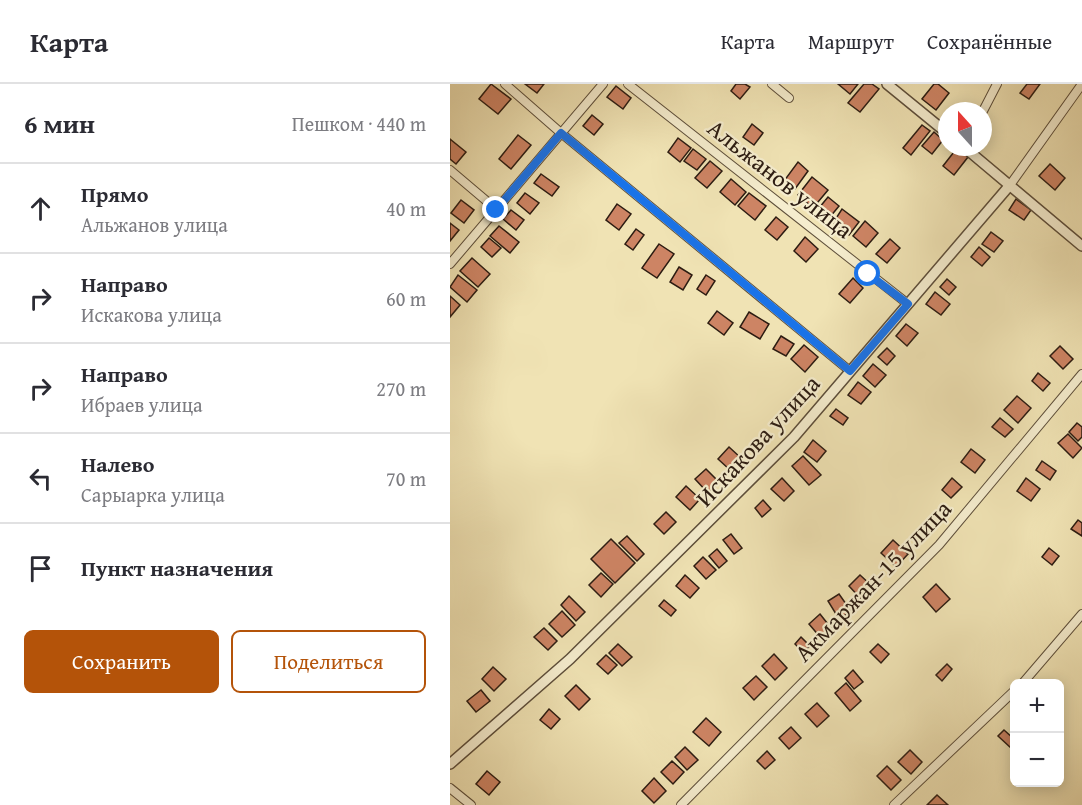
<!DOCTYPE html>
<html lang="ru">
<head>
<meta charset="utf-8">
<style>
  :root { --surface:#fff; --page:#f2f2f3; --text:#2b2b33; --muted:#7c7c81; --line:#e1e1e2; --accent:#b45309 }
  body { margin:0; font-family:"Gentium Book Plus",serif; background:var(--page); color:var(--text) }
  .controls { position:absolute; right:18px; bottom:18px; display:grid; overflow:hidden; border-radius:9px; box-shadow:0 3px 15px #0003 }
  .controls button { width:54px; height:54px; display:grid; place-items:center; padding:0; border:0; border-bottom:2px solid var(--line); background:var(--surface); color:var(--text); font:30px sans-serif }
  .compass { position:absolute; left:488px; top:18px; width:54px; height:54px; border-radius:50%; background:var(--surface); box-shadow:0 3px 15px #0003; rotate:339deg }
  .stop { position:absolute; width:18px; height:18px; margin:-14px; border:4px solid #1a73e8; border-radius:50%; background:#fff }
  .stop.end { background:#1a73e8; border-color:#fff; box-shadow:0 2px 6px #0008 }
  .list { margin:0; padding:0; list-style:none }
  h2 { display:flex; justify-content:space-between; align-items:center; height:78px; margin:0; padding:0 24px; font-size:26px }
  h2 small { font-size:20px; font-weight:400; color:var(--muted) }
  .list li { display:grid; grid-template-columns:39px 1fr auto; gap:18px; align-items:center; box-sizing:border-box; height:90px; padding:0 24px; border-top:2px solid var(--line) }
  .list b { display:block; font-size:22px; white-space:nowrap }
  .list p { margin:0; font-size:20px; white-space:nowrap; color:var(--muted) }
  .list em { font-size:20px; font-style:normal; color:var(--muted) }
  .actions { display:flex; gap:12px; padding:18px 24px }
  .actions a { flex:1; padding:14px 0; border:2px solid var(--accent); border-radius:9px; text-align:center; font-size:21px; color:var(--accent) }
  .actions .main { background:var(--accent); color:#fff }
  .icon { flex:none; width:33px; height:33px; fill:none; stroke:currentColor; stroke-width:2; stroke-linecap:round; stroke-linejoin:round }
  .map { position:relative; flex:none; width:632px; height:721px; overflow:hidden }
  header { display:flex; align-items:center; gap:36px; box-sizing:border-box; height:84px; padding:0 30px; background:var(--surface); border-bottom:2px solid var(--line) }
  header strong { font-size:28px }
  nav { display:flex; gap:33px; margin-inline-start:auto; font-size:21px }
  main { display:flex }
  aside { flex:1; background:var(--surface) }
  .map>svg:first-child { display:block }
  .building { fill:#cd8464; stroke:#2c1c12; stroke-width:1.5 }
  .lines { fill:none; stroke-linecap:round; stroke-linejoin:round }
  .minor-casing { stroke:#5d4e3a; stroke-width:10 }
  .tertiary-casing { stroke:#5d4e3a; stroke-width:12 }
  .minor { stroke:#f5edce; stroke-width:8 }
  .tertiary { stroke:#f5edce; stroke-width:9 }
  .route { stroke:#1a73e8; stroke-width:8 }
  .labels { text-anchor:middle; stroke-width:4.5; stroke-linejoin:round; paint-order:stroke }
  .street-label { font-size:24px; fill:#2c1c12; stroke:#f5edce }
</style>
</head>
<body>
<header>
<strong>Карта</strong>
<nav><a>Карта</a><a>Маршрут</a><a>Сохранённые</a></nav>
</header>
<main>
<aside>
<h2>6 мин<small>Пешком · 440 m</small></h2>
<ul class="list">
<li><svg class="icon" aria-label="ahead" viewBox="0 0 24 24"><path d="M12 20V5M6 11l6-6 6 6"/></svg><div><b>Прямо</b><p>Альжанов улица</p></div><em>40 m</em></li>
<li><svg class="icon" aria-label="right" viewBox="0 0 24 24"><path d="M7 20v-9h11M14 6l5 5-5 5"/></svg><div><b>Направо</b><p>Искакова улица</p></div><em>60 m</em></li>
<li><svg class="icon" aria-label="right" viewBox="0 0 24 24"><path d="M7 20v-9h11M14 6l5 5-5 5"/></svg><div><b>Направо</b><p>Ибраев улица</p></div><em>270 m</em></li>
<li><svg class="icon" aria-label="left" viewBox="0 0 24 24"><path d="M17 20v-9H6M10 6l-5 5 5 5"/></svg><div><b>Налево</b><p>Сарыарка улица</p></div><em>70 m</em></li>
<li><svg class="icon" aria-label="arrive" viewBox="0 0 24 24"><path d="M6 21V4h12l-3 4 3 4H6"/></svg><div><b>Пункт назначения</b></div></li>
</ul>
<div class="actions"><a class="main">Сохранить</a><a>Поделиться</a></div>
</aside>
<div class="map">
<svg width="632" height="721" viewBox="0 0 632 721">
  <rect width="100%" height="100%" fill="#f0e3b4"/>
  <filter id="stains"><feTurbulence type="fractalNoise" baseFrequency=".00333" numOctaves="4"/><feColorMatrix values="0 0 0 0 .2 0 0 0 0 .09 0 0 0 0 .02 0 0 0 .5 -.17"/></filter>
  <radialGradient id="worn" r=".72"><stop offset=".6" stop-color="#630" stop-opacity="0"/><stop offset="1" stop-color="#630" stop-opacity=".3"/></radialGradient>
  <g class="building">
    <polygon points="41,0 61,15 48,30 29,15"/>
    <polygon points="75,0 94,0 87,9"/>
    <polygon points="286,0 295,0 300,3 290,15 281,7"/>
    <polygon points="388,0 408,0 400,10"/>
    <polygon points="414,0 422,0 429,5 410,28 398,19"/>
    <polygon points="484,0 488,0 499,9 486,26 472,15"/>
    <polygon points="577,0 590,0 579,15 570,9"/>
    <polygon points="166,2 181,14 173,25 157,13"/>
    <polygon points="142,31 153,40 144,51 133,42"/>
    <polygon points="302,40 313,49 304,61 293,53"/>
    <polygon points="472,41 480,47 461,71 453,64"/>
    <polygon points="484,48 493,56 482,70 472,62"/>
    <polygon points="68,51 81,61 61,85 49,75"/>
    <polygon points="228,54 241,64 230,78 218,68"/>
    <polygon points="0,55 16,68 6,80 0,75"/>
    <polygon points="507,64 518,73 504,91 493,82"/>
    <polygon points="243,65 256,75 247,86 234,77"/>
    <polygon points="260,77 272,87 257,104 245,94"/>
    <polygon points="348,78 358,87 345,105 334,97"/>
    <polygon points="600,80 615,94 605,106 589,92"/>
    <polygon points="91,90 109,103 102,112 84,99"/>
    <polygon points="362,93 378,106 363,124 348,111"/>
    <polygon points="281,95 296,108 285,121 270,108"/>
    <polygon points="75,109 89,119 80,130 67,119"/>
    <polygon points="299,109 316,122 305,136 288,122"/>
    <polygon points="378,113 389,122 380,133 369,124"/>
    <polygon points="566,115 581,126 574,136 559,126"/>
    <polygon points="11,116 24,126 14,139 1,129"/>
    <polygon points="167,120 181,130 169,146 156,136"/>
    <polygon points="392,125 409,138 399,151 383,139"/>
    <polygon points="61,126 74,136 66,146 53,135"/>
    <polygon points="326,133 338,143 327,156 315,146"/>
    <polygon points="415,137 428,149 416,163 403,152"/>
    <polygon points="0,139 9,146 0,157"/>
    <polygon points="49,142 69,158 60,169 40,152"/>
    <polygon points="186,145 194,151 183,166 175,160"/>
    <polygon points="541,148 553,157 544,168 532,160"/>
    <polygon points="355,153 368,165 356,178 344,167"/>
    <polygon points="39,154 51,164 42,173 31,163"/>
    <polygon points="440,155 450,164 437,179 426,170"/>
    <polygon points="209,160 224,170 207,194 192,184"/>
    <polygon points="529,163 540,173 532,182 521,173"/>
    <polygon points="22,174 40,190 28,203 10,187"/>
    <polygon points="229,183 242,191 233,206 220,198"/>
    <polygon points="8,191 27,206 17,218 0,203"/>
    <polygon points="256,191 265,197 256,211 247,205"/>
    <polygon points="403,194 413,204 400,219 389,210"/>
    <polygon points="497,195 506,203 499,211 490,203"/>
    <polygon points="485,208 500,220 491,231 476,220"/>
    <polygon points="0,212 10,221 0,233"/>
    <polygon points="267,227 283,239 274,251 258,239"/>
    <polygon points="299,228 319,240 310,255 290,243"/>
    <polygon points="456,240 468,249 457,262 446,252"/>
    <polygon points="331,252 344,260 336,272 323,265"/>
    <polygon points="354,261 368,273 355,288 341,275"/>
    <polygon points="610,262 623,275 613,285 600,272"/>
    <polygon points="437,264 445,272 437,281 428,273"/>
    <polygon points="423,280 436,291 425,303 413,292"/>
    <polygon points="588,289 600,299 593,307 582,297"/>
    <polygon points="408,298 421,308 411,320 398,311"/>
    <polygon points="567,312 581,324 568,339 554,326"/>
    <polygon points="386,325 398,334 393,341 380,332"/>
    <polygon points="550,334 563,345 555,353 542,343"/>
    <polygon points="627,339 632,343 632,353 628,357 619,348"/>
    <polygon points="618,350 632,364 623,374 608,359"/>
    <polygon points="363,356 376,367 367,378 354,368"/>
    <polygon points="279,363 291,374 280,386 268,375"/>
    <polygon points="521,365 535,376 525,389 511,378"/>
    <polygon points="353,372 371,391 359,401 342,382"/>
    <polygon points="592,377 606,387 600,396 586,386"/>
    <polygon points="256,385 269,398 258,409 245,395"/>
    <polygon points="332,394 344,407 334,417 321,405"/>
    <polygon points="502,394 512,403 501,414 492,406"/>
    <polygon points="576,394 590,405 581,417 567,407"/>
    <polygon points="236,402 250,415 240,426 226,413"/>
    <polygon points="313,416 321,425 312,433 305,424"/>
    <polygon points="216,428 226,438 214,450 204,440"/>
    <polygon points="628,436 632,439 632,452 621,445"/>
    <polygon points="281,450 292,464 284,470 273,456"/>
    <polygon points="177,452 194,470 187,477 169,459"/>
    <polygon points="161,455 185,479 165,499 141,475"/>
    <polygon points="443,456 458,470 446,483 431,469"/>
    <polygon points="599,464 609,472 602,481 592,473"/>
    <polygon points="267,465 277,477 269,484 259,472"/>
    <polygon points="253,473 266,486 256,495 244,482"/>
    <polygon points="151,489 163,500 151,513 139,501"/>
    <polygon points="235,491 249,504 240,514 226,502"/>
    <polygon points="410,491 423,503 411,515 399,502"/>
    <polygon points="486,500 500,515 486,528 473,513"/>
    <polygon points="389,510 401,527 389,535 378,517"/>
    <polygon points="119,512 135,528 126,537 111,521"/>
    <polygon points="214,516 226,526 221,532 209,522"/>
    <polygon points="112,527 125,541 112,553 99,540"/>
    <polygon points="370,530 381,544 370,553 359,540"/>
    <polygon points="94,544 107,557 98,566 84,553"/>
    <polygon points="351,553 360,562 353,568 345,560"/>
    <polygon points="168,560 182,573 172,582 159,569"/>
    <polygon points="428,560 439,570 431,579 420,568"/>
    <polygon points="324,570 337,584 325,596 312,582"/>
    <polygon points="156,571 167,581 158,590 147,580"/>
    <polygon points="497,580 502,585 492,597 486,591"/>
    <polygon points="43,583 56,595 44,607 32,595"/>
    <polygon points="403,586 413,598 404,605 395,594"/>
    <polygon points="306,592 317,603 304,616 293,604"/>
    <polygon points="396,599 411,617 400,627 385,609"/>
    <polygon points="126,601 140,615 129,626 115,612"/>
    <polygon points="31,606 40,617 26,628 17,617"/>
    <polygon points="367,619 379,632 367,643 355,630"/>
    <polygon points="99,625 110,635 101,645 90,636"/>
    <polygon points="256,634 271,648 259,662 243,648"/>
    <polygon points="341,643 351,654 339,665 329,654"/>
    <polygon points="554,646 564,655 564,661 561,664 548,652"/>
    <polygon points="235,663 248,676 237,686 225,673"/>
    <polygon points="460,666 472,678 461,690 448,678"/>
    <polygon points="317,667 325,676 315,685 307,677"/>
    <polygon points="222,677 234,688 223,700 211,688"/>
    <polygon points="437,682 451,696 441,706 427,692"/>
    <polygon points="37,687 50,698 39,711 26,700"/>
    <polygon points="204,694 216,707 204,719 192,707"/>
    <polygon points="487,711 498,721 477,721"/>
  </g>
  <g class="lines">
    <defs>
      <g id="minor">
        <polyline points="55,0 111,49 400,287"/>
        <polyline points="178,0 458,220"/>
        <polyline points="322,0 339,14"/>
        <polyline points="533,27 547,0"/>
        <polyline points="0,86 46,125"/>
        <polyline points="560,101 632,0"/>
        <polyline points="0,180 153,0"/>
        <polyline points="572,600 632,530"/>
        <polyline points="0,704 21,721"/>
        <polyline points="231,721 489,461 632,290"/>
        <polyline points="444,721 564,607"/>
      </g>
      <g id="tertiary">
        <polyline points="437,0 497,49"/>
        <polyline points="514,63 632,162"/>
        <polyline points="0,680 120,575 344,353 560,101"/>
      </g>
    </defs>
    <use href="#minor" class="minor-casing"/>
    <use href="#tertiary" class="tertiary-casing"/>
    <use href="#minor" class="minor"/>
    <use href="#tertiary" class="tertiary"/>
  </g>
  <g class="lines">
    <polyline class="route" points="46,126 111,49 400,287 458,220 418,190"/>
  </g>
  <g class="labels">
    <g class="street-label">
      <text transform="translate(330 95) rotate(38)" y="8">Альжанов улица</text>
      <text transform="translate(308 357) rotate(-47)" y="8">Искакова улица</text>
      <text transform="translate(423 497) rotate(-46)" y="8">Акмаржан-15 улица</text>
    </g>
  </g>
  <rect width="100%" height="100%" filter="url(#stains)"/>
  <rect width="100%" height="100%" fill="url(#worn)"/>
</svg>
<div class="controls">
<button>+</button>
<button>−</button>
</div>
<svg class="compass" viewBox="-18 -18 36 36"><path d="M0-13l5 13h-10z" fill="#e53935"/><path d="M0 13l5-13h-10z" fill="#7c7c81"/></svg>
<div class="stop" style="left:418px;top:190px"></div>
<div class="stop end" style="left:46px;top:126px"></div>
</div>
</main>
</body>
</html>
